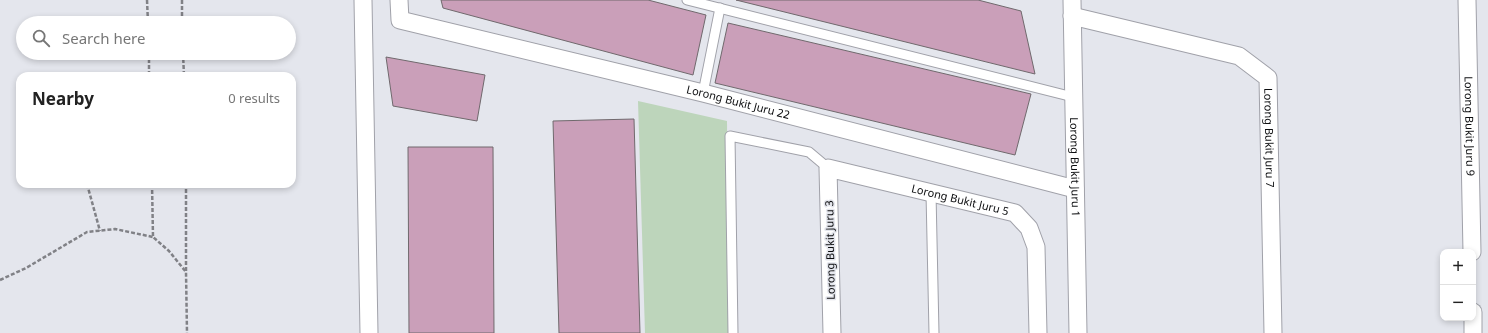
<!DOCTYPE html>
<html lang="en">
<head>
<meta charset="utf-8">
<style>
  :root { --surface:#fff; --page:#f2f2f2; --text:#222; --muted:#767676; --line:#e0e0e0 }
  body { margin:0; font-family:"Noto Sans",sans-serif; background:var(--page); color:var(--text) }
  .controls { position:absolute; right:12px; bottom:12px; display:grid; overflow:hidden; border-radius:8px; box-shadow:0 2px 6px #0003 }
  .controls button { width:36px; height:36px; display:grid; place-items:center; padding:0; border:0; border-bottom:1px solid var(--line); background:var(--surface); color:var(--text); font:20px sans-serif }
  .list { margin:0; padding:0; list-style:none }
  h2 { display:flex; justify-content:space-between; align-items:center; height:52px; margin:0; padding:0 16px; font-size:17px }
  h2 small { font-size:13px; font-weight:400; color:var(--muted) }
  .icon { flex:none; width:22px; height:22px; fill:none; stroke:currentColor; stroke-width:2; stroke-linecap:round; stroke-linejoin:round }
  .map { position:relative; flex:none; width:1488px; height:333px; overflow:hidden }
  .search { position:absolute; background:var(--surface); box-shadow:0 2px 6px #0003; left:16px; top:16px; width:280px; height:44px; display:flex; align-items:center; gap:10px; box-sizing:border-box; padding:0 14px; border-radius:22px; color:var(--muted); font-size:15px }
  .panel { position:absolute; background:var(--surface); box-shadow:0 2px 6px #0003; left:16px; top:72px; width:280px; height:116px; border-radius:12px }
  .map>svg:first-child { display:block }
  .green { fill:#bdd5bb }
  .building { fill:#ca9fb9; stroke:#70696d }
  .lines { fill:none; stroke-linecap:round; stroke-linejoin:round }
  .service-casing { stroke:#a0a1a9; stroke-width:11 }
  .minor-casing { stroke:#a0a1a9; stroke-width:19 }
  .path { stroke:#808186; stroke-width:2.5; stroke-dasharray:4 2; stroke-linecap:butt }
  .service { stroke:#fff; stroke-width:9 }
  .minor { stroke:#fff; stroke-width:17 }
  .labels { text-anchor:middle; stroke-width:3; stroke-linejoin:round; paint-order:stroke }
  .street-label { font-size:11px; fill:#0c0d0f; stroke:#e4e6ed }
</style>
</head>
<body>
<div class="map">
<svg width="1488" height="333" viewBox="0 0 1488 333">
  <rect width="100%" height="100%" fill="#e4e6ed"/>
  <polygon class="green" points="638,101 727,121 729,333 645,333"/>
  <g class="building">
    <polygon points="441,0 648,0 706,15 693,75 443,8"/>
    <polygon points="736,0 978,0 1021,11 1035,74"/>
    <polygon points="728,23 1031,94 1015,155 715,83"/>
    <polygon points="386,57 485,75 477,121 393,106"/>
    <polygon points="634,119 640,333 559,333 553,121"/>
    <polygon points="408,147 493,147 494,333 409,333"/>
  </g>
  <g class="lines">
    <defs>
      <g id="service">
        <polyline points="687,0 1073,97"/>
        <polyline points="703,93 720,8"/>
        <polyline points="931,193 934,333"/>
        <polyline points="733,333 730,136 809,152 828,168"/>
      </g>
      <g id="minor">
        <polyline points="363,0 369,333"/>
        <path id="s1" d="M399,0l1,20 303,73 372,96"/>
        <path id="s2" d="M1072,0l6,333"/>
        <path id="s3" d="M1467,0l5,252"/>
        <path id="s4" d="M1072,16l167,40 29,22 5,255"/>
        <polyline points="1473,312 1473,333"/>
        <path id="s5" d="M832,333l-4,-165 187,45 14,15 7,19 2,86"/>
      </g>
    </defs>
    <use href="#service" class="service-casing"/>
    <use href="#minor" class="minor-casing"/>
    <g class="path">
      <polyline points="147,0 148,23"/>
      <polyline points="182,0 182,23"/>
      <polyline points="149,53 149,76"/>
      <polyline points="183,53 184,76"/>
      <polyline points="87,184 100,231"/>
      <polyline points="152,184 153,237 169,251 186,272 187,333"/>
      <polyline points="186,271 186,184"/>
      <polyline points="0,280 26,268 87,232 115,229 153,237"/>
    </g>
    <use href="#service" class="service"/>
    <use href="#minor" class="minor"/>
  </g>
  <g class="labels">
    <g class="street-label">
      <text dy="4" stroke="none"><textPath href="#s1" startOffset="368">Lorong Bukit Juru 22</textPath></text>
      <text dy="4" stroke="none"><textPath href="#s3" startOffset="126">Lorong Bukit Juru 9</textPath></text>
      <text dy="4" stroke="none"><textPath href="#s4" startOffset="268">Lorong Bukit Juru 7</textPath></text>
      <text dy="4" stroke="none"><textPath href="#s2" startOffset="167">Lorong Bukit Juru 1</textPath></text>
      <text dy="4" stroke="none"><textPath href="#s5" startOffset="301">Lorong Bukit Juru 5</textPath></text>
      <text transform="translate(830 250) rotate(-91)" y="4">Lorong Bukit Juru 3</text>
    </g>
  </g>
</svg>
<div class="controls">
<button>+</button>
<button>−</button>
</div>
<div class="search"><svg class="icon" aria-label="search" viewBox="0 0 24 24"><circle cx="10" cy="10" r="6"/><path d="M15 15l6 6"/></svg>Search here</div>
<section class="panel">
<h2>Nearby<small>0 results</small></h2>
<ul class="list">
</ul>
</section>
</div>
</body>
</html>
